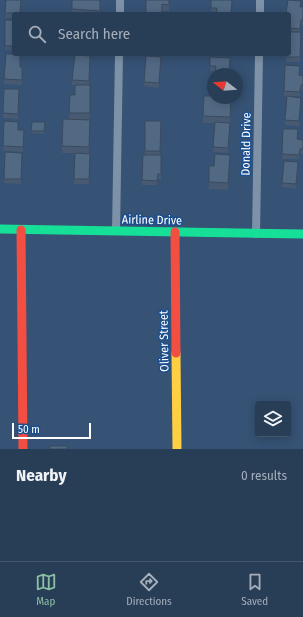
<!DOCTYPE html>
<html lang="en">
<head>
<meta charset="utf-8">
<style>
  :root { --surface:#283e57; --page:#30455d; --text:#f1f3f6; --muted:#a5aeba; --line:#44576d; --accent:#8abfa5 }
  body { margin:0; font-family:"Fira Sans Condensed",sans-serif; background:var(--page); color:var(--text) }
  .controls { position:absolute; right:12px; bottom:12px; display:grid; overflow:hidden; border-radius:4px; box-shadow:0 2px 10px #0003 }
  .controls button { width:36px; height:36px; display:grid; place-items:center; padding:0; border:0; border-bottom:1px solid var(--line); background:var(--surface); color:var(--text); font:20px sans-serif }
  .compass { position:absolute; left:207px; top:68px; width:36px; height:36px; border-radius:50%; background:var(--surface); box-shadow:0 2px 10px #0003; rotate:287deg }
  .scale { position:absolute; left:12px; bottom:10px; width:79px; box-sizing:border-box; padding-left:4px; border:2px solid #fff; border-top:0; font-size:11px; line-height:14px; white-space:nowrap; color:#fff; -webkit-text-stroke:3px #1b4f8f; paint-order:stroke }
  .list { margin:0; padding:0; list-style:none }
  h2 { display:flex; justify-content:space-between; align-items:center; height:52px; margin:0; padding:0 16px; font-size:17px }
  h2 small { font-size:13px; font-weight:400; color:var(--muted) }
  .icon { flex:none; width:22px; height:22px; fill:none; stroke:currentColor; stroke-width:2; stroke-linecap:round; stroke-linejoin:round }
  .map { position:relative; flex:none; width:303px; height:449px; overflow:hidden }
  .search { position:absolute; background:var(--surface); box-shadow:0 2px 10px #0003; left:12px; right:12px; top:12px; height:44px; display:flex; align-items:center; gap:10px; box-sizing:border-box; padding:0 14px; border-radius:4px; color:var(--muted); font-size:15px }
  .sheet { height:112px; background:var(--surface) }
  nav { display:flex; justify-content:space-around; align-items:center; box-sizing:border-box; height:56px; border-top:1px solid var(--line); background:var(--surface); font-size:11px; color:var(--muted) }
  nav a { display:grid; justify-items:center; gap:2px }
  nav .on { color:var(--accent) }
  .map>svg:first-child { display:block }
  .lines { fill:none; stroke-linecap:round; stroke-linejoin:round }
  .street { stroke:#7d92a8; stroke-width:8 }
  .fast { stroke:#16e098; stroke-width:9 }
  .slow { stroke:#ffcf43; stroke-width:9 }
  .jam { stroke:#f24e42; stroke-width:9 }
  .wall { fill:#475a72 }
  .building { fill:#526984; stroke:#394a5c }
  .labels { text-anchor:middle; stroke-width:3; stroke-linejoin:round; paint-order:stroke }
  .street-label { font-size:12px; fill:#fff; stroke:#1b4f8f }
</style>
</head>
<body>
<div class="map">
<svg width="303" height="449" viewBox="0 0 303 449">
  <rect width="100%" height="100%" fill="#365274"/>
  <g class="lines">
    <g class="street">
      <polyline points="120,14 120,0"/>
      <polyline points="260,14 260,0"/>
      <polyline points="116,231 119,54"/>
      <polyline points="256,234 259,54"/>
    </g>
    <polyline class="fast" points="0,229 303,234"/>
    <polyline class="slow" points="176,353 177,449"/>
    <g class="jam">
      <polyline points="21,230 23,449"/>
      <polyline points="175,232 176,353"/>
    </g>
  </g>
  <g class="wall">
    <polygon points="6,0 21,0 20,14 14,14 14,18 5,18"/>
    <rect x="72" y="0" width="28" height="14"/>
    <polygon points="146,0 169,0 169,11 162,11 162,14 146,14"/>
    <polygon points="232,0 216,13 211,13 211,8"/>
    <polygon points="301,7 303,7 303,25 301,25 300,32 301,32 300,62 286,62 286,54 289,54 289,14"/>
    <polygon points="5,20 14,20 14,51 5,50"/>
    <polygon points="6,54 20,67 22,67 22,85 4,84"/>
    <polygon points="214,54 230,54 230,56"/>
    <polygon points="90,56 89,85 90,85 89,154 90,154 89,184 74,184 75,153 62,153 62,146 69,119 70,95 75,95 75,85 72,85 72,80"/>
    <polygon points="230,58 215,71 210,71 210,66"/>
    <polygon points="161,62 159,88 144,86 144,82"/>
    <polygon points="299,75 303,76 303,90 301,90 300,96 284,96 284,91"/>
    <polygon points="19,89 18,119 3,118 3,113"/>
    <polygon points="231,98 230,128 228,153 213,152 215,123 203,123 203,116"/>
    <polygon points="301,102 299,126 285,125 285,120"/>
    <polygon points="4,121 18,130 24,130 23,152 3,151"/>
    <polygon points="145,121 161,121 160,155 161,160 161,179 158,179 157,185 142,185 143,155 145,155"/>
    <polygon points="32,122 45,122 44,134 31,133"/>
    <polygon points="297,139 303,140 303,154 300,154 299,159 282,159 282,154"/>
    <polygon points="5,152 22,153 21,184 4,183"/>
    <polygon points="230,161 228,190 209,189 209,166 214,166"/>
    <polygon points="298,167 296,189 282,187 282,183"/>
  </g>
  <g class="building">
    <polygon points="6,0 21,0 20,13 5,13"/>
    <polygon points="72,0 100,0 100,11 72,9"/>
    <polygon points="146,0 169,0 169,5 162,4 162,13 146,13"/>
    <polygon points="211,0 232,0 231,14 216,14 217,8 211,8"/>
    <polygon points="288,0 301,1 300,7 303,7 303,20 301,20 300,29 289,28 289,14 286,14"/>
    <rect x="5" y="20" width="9" height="26"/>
    <polygon points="289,32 301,32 300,57 286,57 286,54 289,54"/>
    <polygon points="6,54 20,54 20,67 22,67 22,80 4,79"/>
    <polygon points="75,55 90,56 89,81 72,80"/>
    <polygon points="146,56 161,57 159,83 144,82"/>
    <polygon points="210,57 230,58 229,74 215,74 216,66 210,66"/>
    <polygon points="285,65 300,66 299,75 303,76 303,85 301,85 300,92 284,91"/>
    <rect x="237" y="75" width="1" height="6"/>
    <polygon points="75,85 90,85 90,113 69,113 70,95 75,95"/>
    <polygon points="4,89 19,89 18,114 3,113"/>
    <polygon points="204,96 213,96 213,98 231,98 230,117 203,116"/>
    <polygon points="287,96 301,98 299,121 285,120"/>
    <polygon points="63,119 90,120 89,147 62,146"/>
    <polygon points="4,121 18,122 18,130 24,130 23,147 3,146"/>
    <polygon points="145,121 161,121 160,151 145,151"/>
    <polygon points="32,122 45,122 44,131 31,131"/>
    <polygon points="215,122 230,123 228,148 213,147"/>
    <polygon points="283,129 298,129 297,139 303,140 303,149 300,149 299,155 282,154"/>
    <polygon points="5,152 22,153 21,179 4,179"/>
    <polygon points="75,153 90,154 89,179 74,179"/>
    <polygon points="215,154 230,155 228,183 209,182 209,166 214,166"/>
    <polygon points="143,155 161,155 161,174 158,174 157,181 142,180"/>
    <polygon points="284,161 298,162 296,184 282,183"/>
    <rect x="50" y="446" width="17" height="3"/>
  </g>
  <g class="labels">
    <g class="street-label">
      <text transform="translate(246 144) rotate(-89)" y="4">Donald Drive</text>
      <text transform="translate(152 220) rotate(1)" y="4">Airline Drive</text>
      <text transform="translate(164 341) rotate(-91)" y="4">Oliver Street</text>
    </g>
  </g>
</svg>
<div class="controls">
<button><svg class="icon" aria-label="layers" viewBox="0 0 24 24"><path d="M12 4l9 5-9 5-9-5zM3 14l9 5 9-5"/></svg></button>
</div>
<svg class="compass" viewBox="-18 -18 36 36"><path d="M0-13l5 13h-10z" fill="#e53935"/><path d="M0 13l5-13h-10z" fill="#a5aeba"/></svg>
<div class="scale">50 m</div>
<div class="search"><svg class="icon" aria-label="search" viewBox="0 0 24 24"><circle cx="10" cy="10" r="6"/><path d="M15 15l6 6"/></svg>Search here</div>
</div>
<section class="sheet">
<h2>Nearby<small>0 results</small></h2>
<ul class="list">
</ul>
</section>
<nav>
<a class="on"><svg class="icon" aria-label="map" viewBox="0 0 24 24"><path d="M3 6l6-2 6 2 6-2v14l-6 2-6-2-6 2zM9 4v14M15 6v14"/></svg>Map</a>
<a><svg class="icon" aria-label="directions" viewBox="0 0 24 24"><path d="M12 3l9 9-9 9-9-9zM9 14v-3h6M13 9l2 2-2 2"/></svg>Directions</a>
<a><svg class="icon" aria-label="saved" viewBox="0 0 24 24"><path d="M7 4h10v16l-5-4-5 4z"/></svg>Saved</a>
</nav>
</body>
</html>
